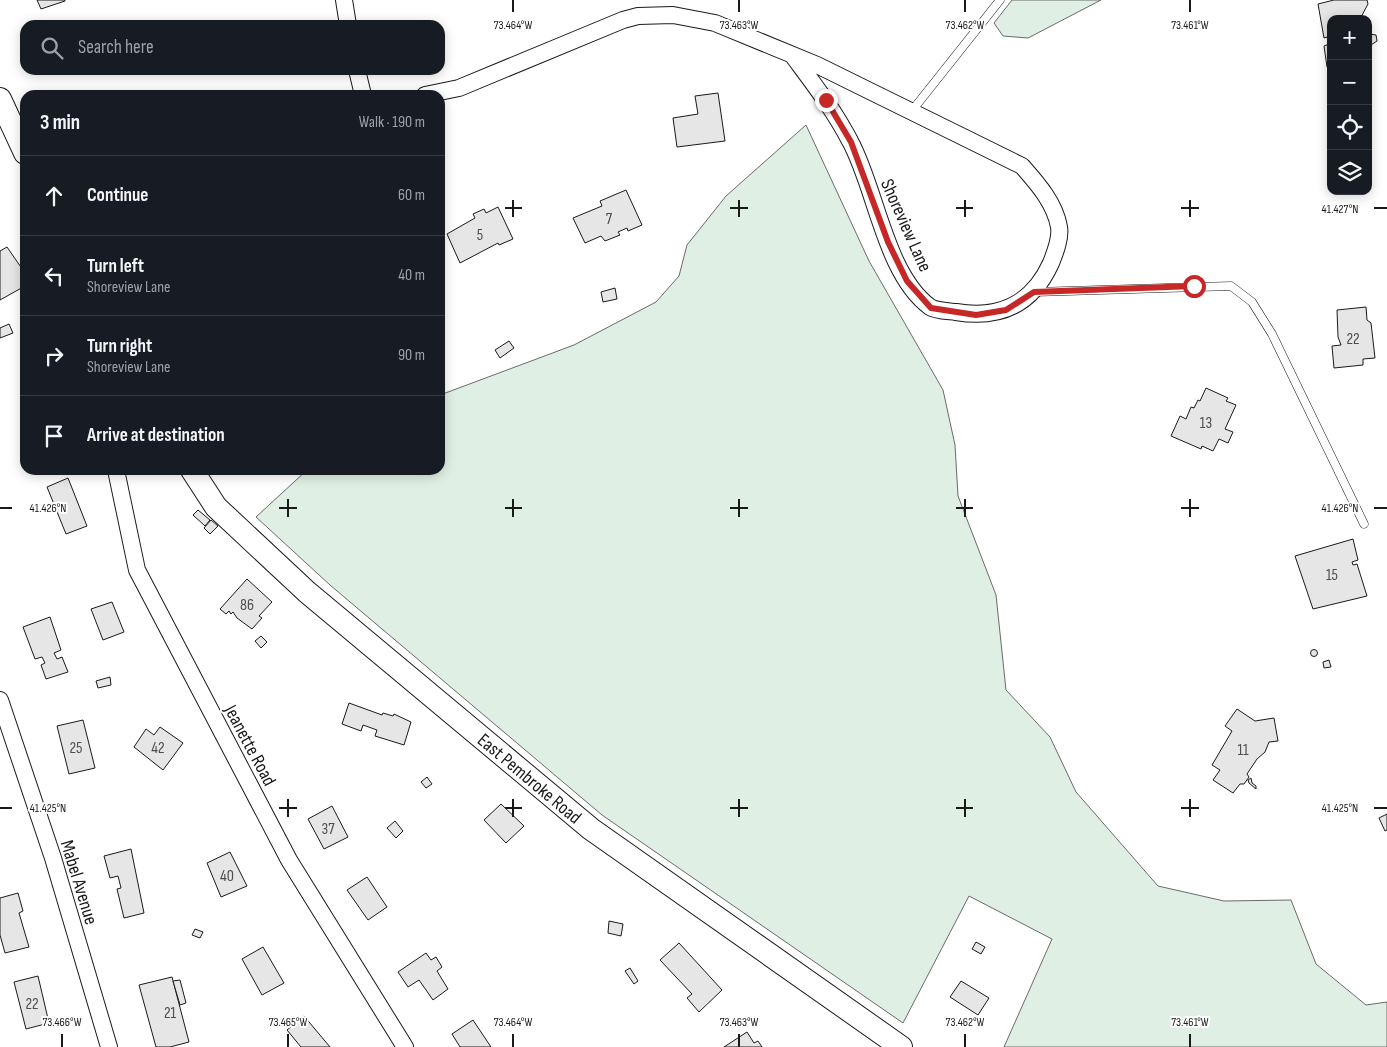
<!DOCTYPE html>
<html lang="en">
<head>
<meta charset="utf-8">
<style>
  :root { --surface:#171b24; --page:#242831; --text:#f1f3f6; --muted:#9ea1a6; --line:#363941 }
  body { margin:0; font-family:"Sofia Sans Condensed",sans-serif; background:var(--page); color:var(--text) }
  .controls { position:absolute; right:15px; top:15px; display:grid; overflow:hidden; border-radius:10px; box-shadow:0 2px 12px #0003 }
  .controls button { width:45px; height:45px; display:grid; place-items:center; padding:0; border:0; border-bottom:1px solid var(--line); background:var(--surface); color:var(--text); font:25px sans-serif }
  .stop { position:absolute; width:15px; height:15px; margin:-11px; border:4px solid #c62828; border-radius:50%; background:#fff }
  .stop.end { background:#c62828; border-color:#fff; box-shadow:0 1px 5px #0008 }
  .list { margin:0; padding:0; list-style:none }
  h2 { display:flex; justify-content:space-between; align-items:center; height:65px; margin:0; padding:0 20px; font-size:21px }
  h2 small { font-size:16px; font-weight:400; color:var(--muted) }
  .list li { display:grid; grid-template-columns:32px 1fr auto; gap:15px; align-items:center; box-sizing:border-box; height:80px; padding:0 20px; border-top:1px solid var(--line) }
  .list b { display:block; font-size:19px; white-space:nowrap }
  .list p { margin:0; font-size:16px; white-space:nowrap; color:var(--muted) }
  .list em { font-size:16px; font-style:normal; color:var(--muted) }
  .icon { flex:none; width:28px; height:28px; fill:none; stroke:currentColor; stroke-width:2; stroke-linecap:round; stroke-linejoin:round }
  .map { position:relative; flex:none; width:1387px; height:1047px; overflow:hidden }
  .search { position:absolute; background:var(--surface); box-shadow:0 2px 12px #0003; left:20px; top:20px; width:425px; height:55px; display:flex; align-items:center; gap:12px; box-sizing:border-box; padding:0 18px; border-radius:15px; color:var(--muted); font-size:19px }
  .panel { position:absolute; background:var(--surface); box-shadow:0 2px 12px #0003; left:20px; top:90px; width:425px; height:385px; border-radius:15px }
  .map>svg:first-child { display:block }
  .green { fill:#e0efe3; stroke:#6a6a6a }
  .building { fill:#e6e6e6; stroke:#1a1a1a }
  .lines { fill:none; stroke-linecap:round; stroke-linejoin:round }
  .lane-casing { stroke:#1a1a1a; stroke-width:9 }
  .street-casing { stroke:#1a1a1a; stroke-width:18 }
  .secondary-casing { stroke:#1a1a1a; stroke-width:24 }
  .lane { stroke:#fff; stroke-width:8 }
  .street { stroke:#fff; stroke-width:16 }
  .secondary { stroke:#fff; stroke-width:22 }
  .route { stroke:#c62828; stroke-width:6 }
  .ticks { fill:none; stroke:#1a1a1a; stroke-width:2 }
  .labels { text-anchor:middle; stroke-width:4; stroke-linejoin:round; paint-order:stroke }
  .number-label { font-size:16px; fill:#4d4d4d }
  .street-label { font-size:19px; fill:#1a1a1a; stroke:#fff }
  .ticks-label { font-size:12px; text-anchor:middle; fill:#1a1a1a; stroke:#fff; stroke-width:4; stroke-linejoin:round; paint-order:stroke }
</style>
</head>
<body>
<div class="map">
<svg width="1387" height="1047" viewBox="0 0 1387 1047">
  <rect width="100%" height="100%" fill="#fff"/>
  <g class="green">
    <polygon points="1012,0 1101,0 1028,38 1003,36 994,23"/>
    <polygon points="806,125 869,261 943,390 955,445 958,496 996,595 1006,690 1050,737 1076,792 1158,886 1224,901 1291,900 1316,964 1366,1005 1387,1002 1387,1047 1004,1047 1052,939 969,896 903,1023 602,815 330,585 256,517 307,470 440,470 440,395 574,345 656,302 679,276 687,245 726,196"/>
  </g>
  <g class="building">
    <polygon points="37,0 65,0 65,1 41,9"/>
    <polygon points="1334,0 1367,0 1368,4 1360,19 1331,19 1331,66 1327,67 1324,46 1329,44 1327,37 1324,38 1318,4"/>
    <polygon points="1368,30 1370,34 1376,35 1377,41 1368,47"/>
    <polygon points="718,93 725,141 677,147 673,118 698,114 695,96"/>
    <polygon points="626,190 642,225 628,231 627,228 618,232 620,235 605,241 601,236 585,243 573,218 602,206 600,201"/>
    <polygon points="498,207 513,239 499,245 498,243 460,263 447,234 475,218 473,214 484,209 486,213"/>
    <polygon points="7,247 25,273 25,286 0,300 0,251"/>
    <polygon points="615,288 617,299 603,302 601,292"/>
    <polygon points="1366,307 1367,320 1371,323 1375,358 1363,359 1363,365 1334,368 1332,346 1341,345 1338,337 1337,310"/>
    <polygon points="9,324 13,333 0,338 0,328"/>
    <polygon points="509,341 514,348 500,358 495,350"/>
    <polygon points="1206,388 1228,398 1226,401 1236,405 1225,429 1233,432 1228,443 1219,439 1213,451 1202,446 1201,449 1171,436 1180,416 1186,419 1191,407 1194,408 1198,400 1200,401"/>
    <polygon points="68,478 87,526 66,534 47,487"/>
    <polygon points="198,510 210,520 205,526 193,515"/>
    <polygon points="211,520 218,526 210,534 204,528"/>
    <polygon points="1353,539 1358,560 1352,562 1353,565 1357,564 1367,596 1313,609 1295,556"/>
    <polygon points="247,579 272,602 259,616 262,618 252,629 237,618 233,612 231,614 229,611 226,614 220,609"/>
    <polygon points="112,602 124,632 103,640 91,609"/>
    <polygon points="50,617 61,650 54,653 57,659 62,657 68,672 46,679 41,665 45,663 42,657 35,659 23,627"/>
    <polygon points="261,636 267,642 261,648 255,641"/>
    <circle cx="1314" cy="653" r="3.5"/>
    <polygon points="1329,660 1331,667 1324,668 1323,662"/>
    <polygon points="110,677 111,685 98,688 96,681"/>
    <polygon points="349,703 382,715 383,713 393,716 394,714 411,722 404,745 375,736 377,730 363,725 361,731 342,724"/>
    <polygon points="1237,709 1255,721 1274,718 1278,741 1269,742 1265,752 1257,759 1247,774 1249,777 1244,784 1240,784 1233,793 1213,780 1220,770 1212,765 1232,731 1225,726"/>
    <polygon points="83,720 95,768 69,774 57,726"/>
    <polygon points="160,727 183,743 163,770 134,747 146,729 154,735"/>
    <polygon points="427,777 432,784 426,788 421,782"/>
    <polygon points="1251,778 1252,783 1256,786 1256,789 1249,783 1248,780"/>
    <polygon points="501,804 524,826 506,843 484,820"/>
    <polygon points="332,806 348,837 324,849 308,819"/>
    <polygon points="1387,814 1387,830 1385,831 1379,818"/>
    <polygon points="395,821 403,831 396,838 387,828"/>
    <polygon points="131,849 144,913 124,918 117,889 121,888 118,876 110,878 104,856"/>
    <polygon points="230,852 247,886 221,897 207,863"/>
    <polygon points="367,877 387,907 368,920 347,890"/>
    <polygon points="18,893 23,911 19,913 29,947 5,953 0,935 0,898"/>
    <polygon points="609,921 623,924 621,936 608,933"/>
    <polygon points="195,929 203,932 200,938 192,935"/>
    <polygon points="976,942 985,947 981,954 972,949"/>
    <polygon points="679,943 722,990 699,1012 687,998 692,994 660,960"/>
    <polygon points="263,947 284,983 262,995 242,959"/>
    <polygon points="426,953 431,960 436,957 442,967 437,971 448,989 433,1000 419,980 408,987 398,972"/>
    <polygon points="630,968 638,981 634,984 625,971"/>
    <polygon points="38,976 49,1023 26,1029 14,982"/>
    <polygon points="172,977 189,1042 170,1047 156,1047 139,985"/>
    <polygon points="180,980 186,1003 180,1005 173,981"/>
    <polygon points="961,981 989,998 978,1015 950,997"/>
    <polygon points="304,1016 330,1047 301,1047 287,1030"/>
    <polygon points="473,1020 491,1047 460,1047 452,1034"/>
    <polygon points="747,1032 754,1043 758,1041 762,1047 724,1047"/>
  </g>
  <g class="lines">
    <defs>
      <g id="lane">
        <polyline points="911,112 1000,0"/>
        <polyline points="1034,292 1231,286 1252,302 1272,334 1364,524"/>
      </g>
      <g id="street">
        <polyline points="344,0 348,25"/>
        <polyline points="357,70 363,95"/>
        <path d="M425,95l34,-7 164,-68 15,-4 35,-1 42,8 102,42 205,101c15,17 33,37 37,61 2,11 -4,26 -8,36 -19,42 -52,56 -95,49 -7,-1 -20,-1 -26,-5 -45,-33 -54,-119 -80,-166 -16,-31 -37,-58 -57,-85"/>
        <polyline points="116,470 137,570 289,860 405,1047"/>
        <polyline points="0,700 53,858 109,1047"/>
      </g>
      <g id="secondary">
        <polyline points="0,99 25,153"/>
        <polyline points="192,470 216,507 307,592 591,829 901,1047"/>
      </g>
    </defs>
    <use href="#lane" class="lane-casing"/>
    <use href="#street" class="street-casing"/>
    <use href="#secondary" class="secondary-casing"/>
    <use href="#lane" class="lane"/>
    <use href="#street" class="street"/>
    <use href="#secondary" class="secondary"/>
  </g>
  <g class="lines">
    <polyline class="route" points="826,100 851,142 888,242 907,281 931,308 976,315 1006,310 1034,292 1194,286"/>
  </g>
  <path class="ticks" d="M513,0v12M739,0v12M965,0v12M1190,0v12M513,200v17M739,200v17M965,200v17M1190,200v17M505,208h17M730,208h18M956,208h17M1181,208h18M1374,208h13M288,499v18M513,499v18M739,499v18M965,499v18M1190,499v18M0,508h12M279,508h18M505,508h17M730,508h18M956,508h17M1181,508h18M1374,508h13M288,799v18M513,799v18M739,799v18M965,799v18M1190,799v18M0,808h12M279,808h18M505,808h17M730,808h18M956,808h17M1181,808h18M1374,808h13M62,1034v13M288,1034v13M513,1034v13M739,1034v13M965,1034v13M1190,1034v13"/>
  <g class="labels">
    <g class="number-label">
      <text x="609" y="224">7</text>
      <text x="480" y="240">5</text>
      <text x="1353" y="344">22</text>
      <text x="1206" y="428">13</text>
      <text x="1332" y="580">15</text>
      <text x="247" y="610">86</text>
      <text x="76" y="753">25</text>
      <text x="158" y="753">42</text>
      <text x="1243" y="755">11</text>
      <text x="328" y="834">37</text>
      <text x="227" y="881">40</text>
      <text x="32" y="1009">22</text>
      <text x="170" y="1018">21</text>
    </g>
    <g class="street-label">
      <text transform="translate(907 225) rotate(66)" y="7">Shoreview Lane</text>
      <text transform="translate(251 745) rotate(62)" y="7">Jeanette Road</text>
      <text transform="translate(530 778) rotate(40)" y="7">East Pembroke Road</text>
      <text transform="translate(80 882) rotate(73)" y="7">Mabel Avenue</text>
    </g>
  </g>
  <g class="ticks-label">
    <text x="513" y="29">73.464°W</text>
    <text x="739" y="29">73.463°W</text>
    <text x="965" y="29">73.462°W</text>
    <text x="1190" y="29">73.461°W</text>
    <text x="1340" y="213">41.427°N</text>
    <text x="48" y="512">41.426°N</text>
    <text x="1340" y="512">41.426°N</text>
    <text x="48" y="812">41.425°N</text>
    <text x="1340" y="812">41.425°N</text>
    <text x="62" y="1026">73.466°W</text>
    <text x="288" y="1026">73.465°W</text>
    <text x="513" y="1026">73.464°W</text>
    <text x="739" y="1026">73.463°W</text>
    <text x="965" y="1026">73.462°W</text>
    <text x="1190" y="1026">73.461°W</text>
  </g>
</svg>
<div class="controls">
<button>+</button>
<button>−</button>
<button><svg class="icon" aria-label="locate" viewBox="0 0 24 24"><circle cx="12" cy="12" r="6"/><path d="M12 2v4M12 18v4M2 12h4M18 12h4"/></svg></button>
<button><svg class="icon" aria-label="layers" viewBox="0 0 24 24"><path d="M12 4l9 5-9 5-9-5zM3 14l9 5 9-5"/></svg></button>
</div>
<div class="stop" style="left:1194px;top:286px"></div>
<div class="stop end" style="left:826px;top:100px"></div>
<div class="search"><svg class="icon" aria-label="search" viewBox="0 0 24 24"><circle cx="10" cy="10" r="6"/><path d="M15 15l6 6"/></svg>Search here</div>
<section class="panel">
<h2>3 min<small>Walk · 190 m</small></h2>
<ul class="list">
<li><svg class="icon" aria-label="ahead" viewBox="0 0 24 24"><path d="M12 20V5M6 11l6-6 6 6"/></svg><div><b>Continue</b></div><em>60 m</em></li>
<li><svg class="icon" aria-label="left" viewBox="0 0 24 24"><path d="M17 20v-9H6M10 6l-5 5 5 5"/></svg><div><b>Turn left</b><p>Shoreview Lane</p></div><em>40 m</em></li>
<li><svg class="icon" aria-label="right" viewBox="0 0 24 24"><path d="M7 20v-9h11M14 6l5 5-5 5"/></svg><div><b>Turn right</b><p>Shoreview Lane</p></div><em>90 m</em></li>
<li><svg class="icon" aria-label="arrive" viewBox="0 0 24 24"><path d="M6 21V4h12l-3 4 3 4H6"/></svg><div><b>Arrive at destination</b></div></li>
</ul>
</section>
</div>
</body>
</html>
